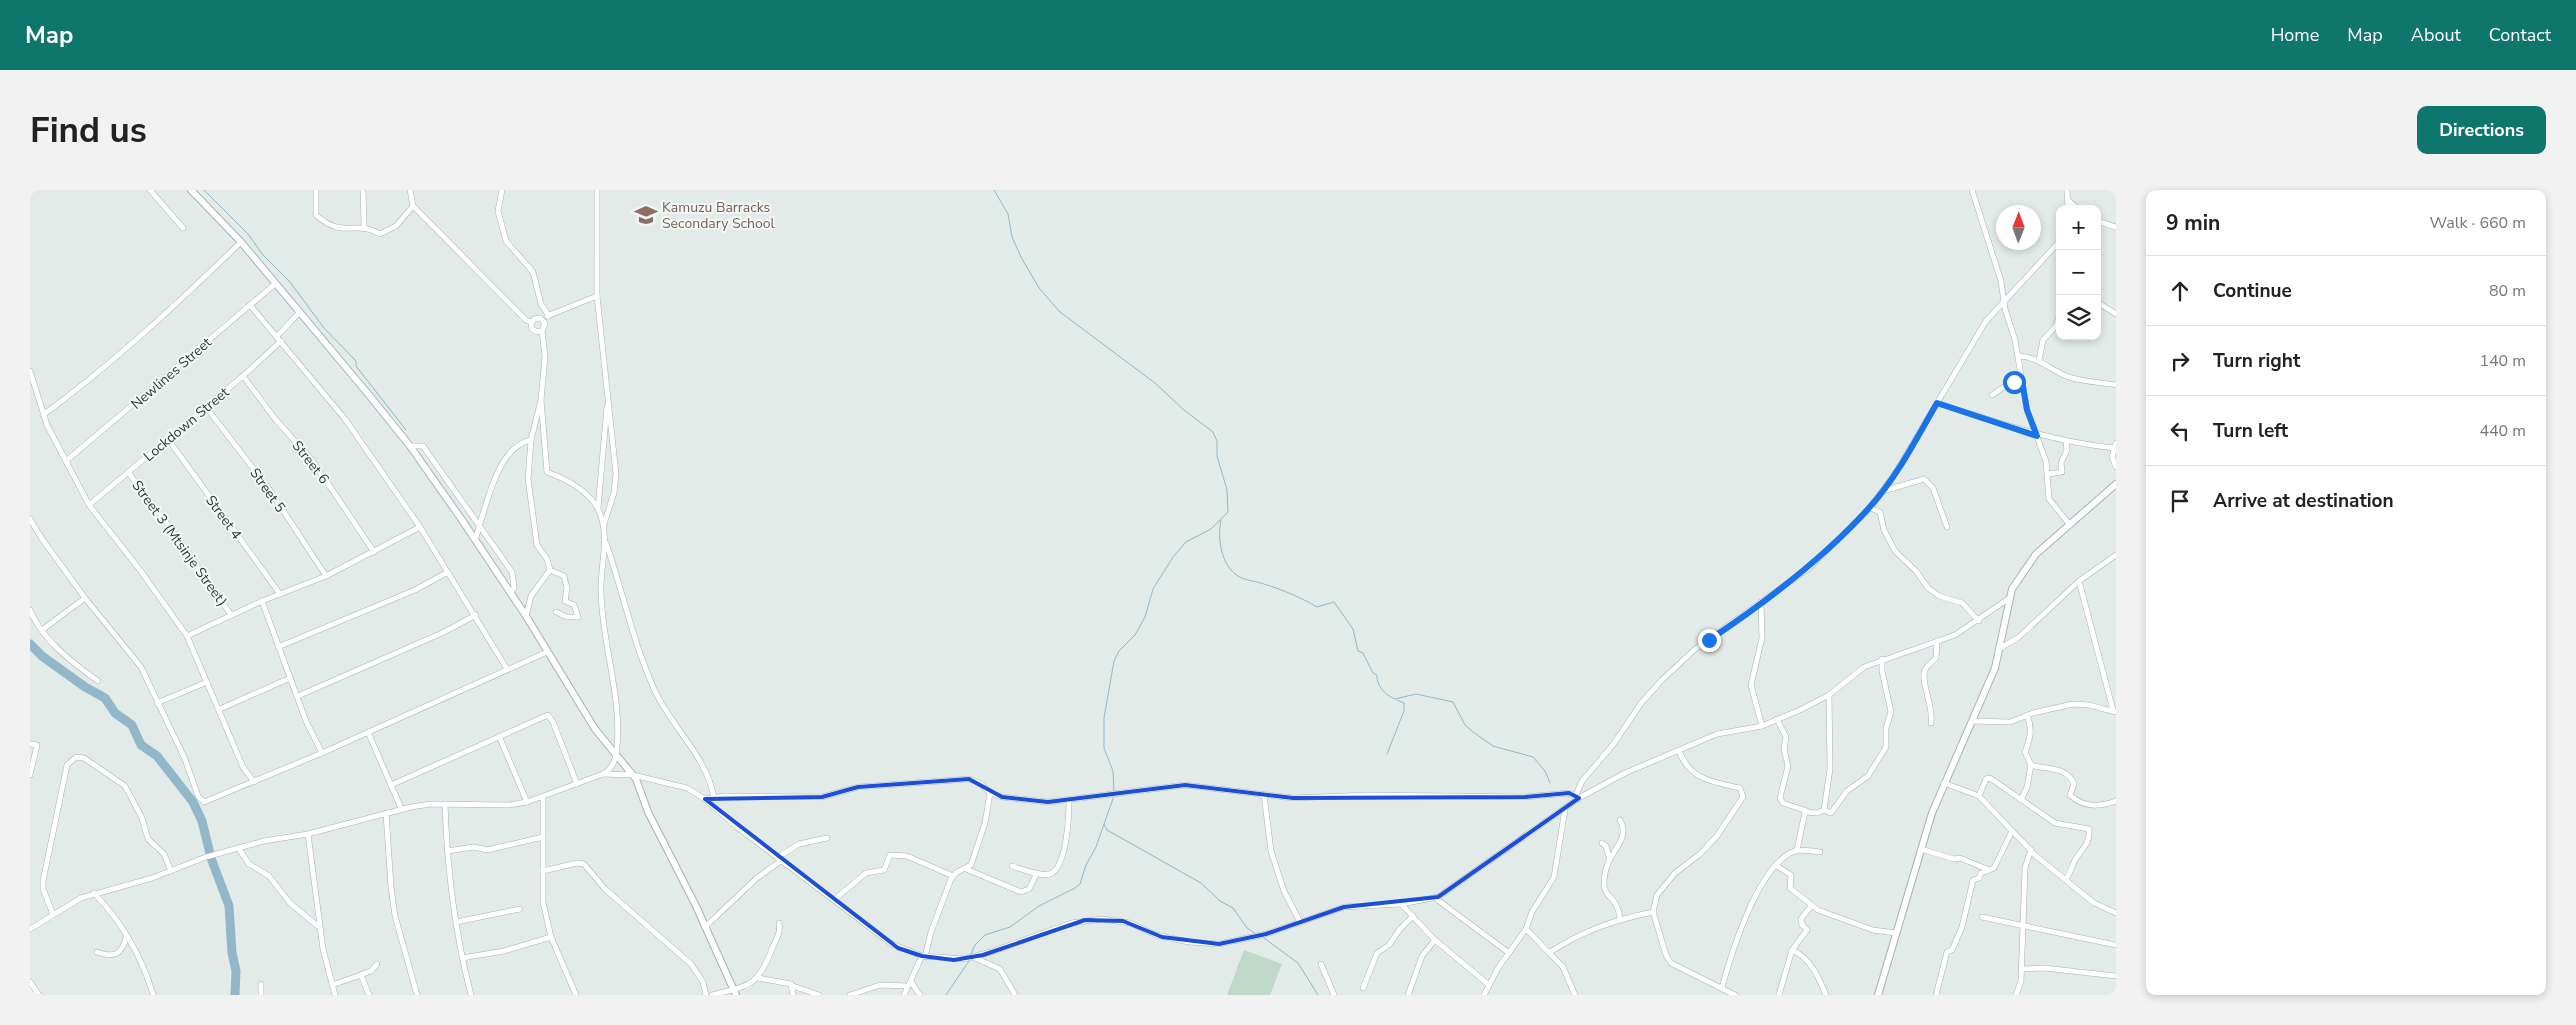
<!DOCTYPE html>
<html lang="en">
<head>
<meta charset="utf-8">
<style>
  :root { --surface:#fff; --page:#f2f2f2; --text:#222; --muted:#767676; --line:#e0e0e0; --accent:#0f766e }
  body { margin:0; font-family:"Nunito Sans",sans-serif; background:var(--page); color:var(--text) }
  .controls { position:absolute; right:15px; top:15px; display:grid; overflow:hidden; border-radius:10px; box-shadow:0 2px 8px #0003 }
  .controls button { width:45px; height:45px; display:grid; place-items:center; padding:0; border:0; border-bottom:1px solid var(--line); background:var(--surface); color:var(--text); font:25px sans-serif }
  .compass { position:absolute; left:1966px; top:15px; width:45px; height:45px; border-radius:50%; background:var(--surface); box-shadow:0 2px 8px #0003; rotate:1deg }
  .stop { position:absolute; width:15px; height:15px; margin:-11px; border:4px solid #1a73e8; border-radius:50%; background:#fff }
  .stop.end { background:#1a73e8; border-color:#fff; box-shadow:0 1px 5px #0008 }
  .list { margin:0; padding:0; list-style:none }
  h2 { display:flex; justify-content:space-between; align-items:center; height:65px; margin:0; padding:0 20px; font-size:21px }
  h2 small { font-size:16px; font-weight:400; color:var(--muted) }
  .list li { display:grid; grid-template-columns:32px 1fr auto; gap:15px; align-items:center; box-sizing:border-box; height:70px; padding:0 20px; border-top:1px solid var(--line) }
  .list b { display:block; font-size:19px; white-space:nowrap }
  .list em { font-size:16px; font-style:normal; color:var(--muted) }
  .icon { flex:none; width:28px; height:28px; fill:none; stroke:currentColor; stroke-width:2; stroke-linecap:round; stroke-linejoin:round }
  .map { position:relative; flex:none; width:2086px; height:805px; overflow:hidden; border-radius:10px }
  header { display:flex; align-items:center; gap:30px; box-sizing:border-box; height:70px; padding:0 25px; background:var(--accent); color:#fff }
  header strong { font-size:24px }
  nav { display:flex; gap:28px; margin-inline-start:auto; font-size:18px }
  .intro { display:flex; align-items:center; justify-content:space-between; box-sizing:border-box; height:120px; padding:0 30px }
  h1 { margin:0; font-size:35px }
  .button { padding:12px 22px; border-radius:10px; background:var(--accent); color:#fff; font-size:18px; font-weight:700 }
  main { display:flex; gap:30px; padding:0 30px }
  aside { flex:1; background:var(--surface); border-radius:10px; box-shadow:0 2px 8px #0003 }
  .map>svg:first-child { display:block }
  .green { fill:#bed9ca }
  .lines { fill:none; stroke-linecap:round; stroke-linejoin:round }
  .stream { stroke:#91b7c9; stroke-width:1 }
  .river { stroke:#91b7c9; stroke-width:9 }
  .minor-casing { stroke:#a6b2b0; stroke-width:6 }
  .tertiary-casing { stroke:#a6b2b0; stroke-width:8 }
  .minor { stroke:#fff; stroke-width:5 }
  .tertiary { stroke:#fff; stroke-width:6 }
  .route { stroke:#1a73e8; stroke-width:6 }
  .marked { fill:none; stroke:#1d4ed8; stroke-width:4; stroke-linejoin:round }
  .labels { text-anchor:middle; stroke-width:4; stroke-linejoin:round; paint-order:stroke }
  .education-label { font-size:14px; fill:#785e54; stroke:#f3f8f6; text-anchor:start }
  .street-label { font-size:14px; fill:#253a38; stroke:#f3f8f6 }
</style>
</head>
<body>
<header>
<strong>Map</strong>
<nav><a>Home</a><a>Map</a><a>About</a><a>Contact</a></nav>
</header>
<div class="intro"><h1>Find us</h1><a class="button">Directions</a></div>
<main>
<div class="map">
<svg width="2086" height="805" viewBox="0 0 2086 805">
  <rect width="100%" height="100%" fill="#e3ebe9"/>
  <polygon class="green" points="1214,760 1252,774 1240,805 1197,805"/>
  <g class="lines">
    <g class="stream">
      <polyline points="174,0 218,44 233,65 260,92 294,138 326,171 326,176 376,240"/>
      <polyline points="964,0 978,24 982,47 991,67 1009,98 1030,122 1125,193 1154,220 1183,242 1187,251 1187,266 1197,300 1198,322 1181,339 1156,352 1143,367 1123,399 1115,427 1105,445 1089,461 1084,471 1074,528 1074,558 1083,581 1084,602"/>
      <path d="M1191,330c-4,19 0,45 17,56 8,5 18,5 26,8 19,6 36,13 53,23l17,-5 19,27 5,22 5,2 10,20 4,2c-1,10 8,20 18,24l21,-5 37,8 12,23 8,7 20,14 40,11 12,14 5,12"/>
      <polyline points="1357,564 1374,521 1374,513 1367,510"/>
      <polyline points="1084,606 1074,634 1077,640 1171,693 1190,711 1203,718 1217,738 1226,744"/>
      <polyline points="1234,748 1268,773 1288,805"/>
      <polyline points="941,764 945,755 955,745 980,737 1009,716 1045,698 1050,694 1056,675 1066,657 1074,634"/>
      <polyline points="916,805 939,771"/>
    </g>
    <polyline class="river" points="0,454 12,466 55,497 75,508 85,523 102,535 111,555 127,566 163,612 172,631 181,668 199,716 202,763 206,781 205,805"/>
    <defs>
      <g id="minor">
        <polyline points="120,0 153,38"/>
        <path d="M286,0v25c28,25 39,4 64,19l16,-8 17,-20"/>
        <polyline points="333,0 334,37"/>
        <polyline points="380,0 383,16 496,130 501,132"/>
        <polyline points="472,0 468,21 476,51 503,82 511,114 519,126"/>
        <polyline points="567,0 567,106 586,284 584,303 574,334"/>
        <polyline points="1942,0 1971,91 1975,119 1985,150 1997,220 2016,271 2019,309 2040,335"/>
        <polyline points="2037,0 2038,19"/>
        <polyline points="2038,10 2048,19"/>
        <polyline points="2067,31 2086,37"/>
        <polyline points="2067,112 2086,124"/>
        <polyline points="220,115 315,229 390,337 477,479"/>
        <polyline points="517,126 567,106"/>
        <polyline points="247,146 270,122"/>
        <path d="M1989,166c19,1 30,13 47,20 15,6 34,6 50,9"/>
        <polyline points="2009,170 2013,150 2026,136 2030,124"/>
        <polyline points="0,181 17,235 59,315 110,380 157,446 213,577 224,592"/>
        <polyline points="213,186 246,230 282,270 344,362"/>
        <polyline points="1962,205 1978,194 1992,191"/>
        <path d="M1907,213c59,19 116,39 177,45"/>
        <polyline points="176,217 239,299 296,386"/>
        <path d="M13,225c71,-52 135,-112 198,-173"/>
        <polyline points="138,249 250,404"/>
        <polyline points="2086,253 2082,267 2086,277"/>
        <polyline points="380,256 393,256 482,382 484,398 480,402"/>
        <polyline points="36,271 245,94"/>
        <polyline points="98,282 150,351 201,425"/>
        <polyline points="2018,284 2032,282 2031,273 2037,260 2036,252"/>
        <polyline points="1853,301 1894,289 1903,298 1917,337"/>
        <polyline points="59,315 213,186 251,151"/>
        <polyline points="568,318 577,217"/>
        <polyline points="1840,318 1850,322 1854,340 1865,361 1886,381 1898,398 1909,406 1932,413 1949,431"/>
        <polyline points="0,329 12,349 55,408 111,477 155,569 168,606 174,612 292,563 517,462"/>
        <path d="M445,350c10,-28 21,-94 56,-100"/>
        <path d="M576,353c17,49 27,100 49,148 17,37 51,64 59,106"/>
        <polyline points="520,380 534,386 537,398 535,411 544,415 548,427 537,427 526,422"/>
        <polyline points="2049,391 2083,520"/>
        <polyline points="232,411 276,531 292,563"/>
        <polyline points="1731,412 1732,448 1721,495 1732,536"/>
        <path d="M0,420c12,30 43,53 68,71"/>
        <polyline points="496,426 501,406 520,380 517,369 507,355 498,289 501,250 511,210 515,167 512,141 515,133 510,128 504,129 501,134 502,139 507,142 512,141"/>
        <polyline points="12,440 55,408"/>
        <polyline points="157,446 232,411 296,386 390,337"/>
        <polyline points="248,457 385,400 418,382"/>
        <polyline points="1969,459 1989,447 2049,391 2086,365"/>
        <polyline points="268,506 412,443 446,425"/>
        <polyline points="127,513 177,492"/>
        <polyline points="190,519 260,488"/>
        <polyline points="1747,529 1756,547 1754,559 1758,576 1750,608 1753,613 1777,621"/>
        <polyline points="1942,531 1980,532 2003,523 2043,514 2059,515 2086,522"/>
        <path d="M1901,533c3,-17 -11,-41 -6,-53 2,-5 8,-9 11,-12l1,-17"/>
        <polyline points="338,542 371,618"/>
        <polyline points="469,546 497,612"/>
        <polyline points="0,554 7,555 0,585"/>
        <path d="M1649,561c11,29 34,31 61,37l3,9 -26,39 -17,18 -25,19 -18,22 -4,17 13,43 5,8 64,32"/>
        <path d="M2001,575c16,5 36,1 43,19l-4,11c14,13 29,12 46,6"/>
        <polyline points="573,584 603,585 657,598 675,609 707,637 862,754 892,766 934,769 961,762 1041,733 1072,729 1100,733 1126,745 1159,752 1189,754 1236,744 1314,717 1371,714 1408,707 1549,608 1595,583 1687,544 1732,536 1770,520 1799,505 1834,477 1925,445 1978,409"/>
        <polyline points="1914,593 1949,606 2006,666 2064,713 2086,723"/>
        <polyline points="361,595 518,525 523,532 547,594"/>
        <polyline points="1234,605 1241,661 1254,701 1270,732"/>
        <polyline points="1546,605 1552,591 1582,556 1612,512 1632,490 1664,460 1779,378 1840,318 1866,282 1956,131 2030,51"/>
        <path d="M1949,606l7,-17 4,-1 65,45 34,6c1,14 -5,18 -12,28 -5,7 -6,15 -11,22"/>
        <polyline points="513,607 513,712 521,747 546,805"/>
        <polyline points="675,609 694,606 792,607 828,597 939,589 950,593 960,603 972,607 1018,612 1155,595 1263,608 1339,605 1495,607 1539,603 1549,608"/>
        <path d="M1991,610l6,-13 4,-22 -6,-13c5,-13 8,-23 2,-37"/>
        <path d="M415,614c2,64 10,129 26,191"/>
        <polyline points="1794,620 1801,623 1817,601 1838,586 1856,557 1856,538 1861,522 1852,481 1852,469"/>
        <polyline points="356,623 361,697 365,726 387,805"/>
        <path d="M1590,630c11,19 -10,31 -14,49 -8,33 10,21 14,49"/>
        <polyline points="278,644 293,759 305,805"/>
        <polyline points="1572,653 1576,656 1579,667"/>
        <polyline points="209,659 219,674 239,686 260,713 290,738"/>
        <polyline points="1891,659 1924,669 1930,668 1959,680"/>
        <polyline points="1767,660 1775,622 1787,623 1794,620 1800,579 1799,505"/>
        <polyline points="417,661 444,657 457,660 513,647"/>
        <polyline points="748,667 769,654 797,648"/>
        <path d="M982,676c10,3 28,11 38,8 17,-6 19,-59 19,-74"/>
        <polyline points="1747,676 1761,685 1760,698 1788,720 1843,740 1866,743"/>
        <polyline points="936,679 991,702 999,699 1007,683"/>
        <polyline points="513,681 547,673 554,674 575,699 661,774 673,792 676,805"/>
        <path d="M64,703c27,28 49,65 59,102"/>
        <polyline points="1405,708 1479,763"/>
        <polyline points="805,709 836,683 854,680 860,665 877,666 923,686"/>
        <polyline points="1371,714 1405,750 1459,795"/>
        <polyline points="23,724 13,699 13,691 37,575 46,567 54,568 95,596 112,628 118,649 134,664 141,681"/>
        <polyline points="1952,727 2086,755"/>
        <polyline points="426,732 490,719"/>
        <polyline points="675,737 727,688 752,670"/>
        <path d="M0,739l51,-31 71,-20 54,-21 58,-16 44,-7 103,-27 20,-3 78,1 18,-3 76,-28c10,-5 13,-15 14,-26 5,-52 -15,-104 -16,-156 -1,-27 10,-57 -3,-83 -10,-19 -32,-30 -51,-37l-6,-72"/>
        <polyline points="1496,739 1533,777 1545,805"/>
        <path d="M1762,760c19,8 27,28 34,45"/>
        <path d="M67,762c17,6 25,3 29,-15"/>
        <path d="M1520,762c35,-22 64,-32 103,-40"/>
        <polyline points="895,767 901,742 921,689 927,682 941,675 955,633 960,603"/>
        <polyline points="432,768 474,761 521,747"/>
        <polyline points="945,768 970,779 985,805"/>
        <polyline points="1291,774 1304,805"/>
        <polyline points="1991,779 2014,778 2086,786"/>
        <polyline points="330,785 341,781 347,774"/>
        <polyline points="728,788 761,794 763,805"/>
        <polyline points="0,792 9,805"/>
        <polyline points="881,792 890,805"/>
        <polyline points="302,795 331,785 339,805"/>
        <polyline points="763,796 789,805"/>
        <polyline points="1333,798 1347,763 1359,755 1370,739 1383,726"/>
        <path d="M1692,798c9,-35 35,-117 68,-135 9,-5 20,-2 30,-1"/>
        <polyline points="231,805 231,794"/>
        <path d="M682,805c37,-9 46,-9 60,-46 4,-10 9,-16 7,-26"/>
        <polyline points="820,805 850,795 878,796"/>
        <polyline points="874,805 892,766"/>
        <polyline points="1378,805 1392,766 1405,750"/>
        <polyline points="1454,805 1468,778 1496,739 1502,722 1524,687 1535,619"/>
        <polyline points="1749,805 1762,760 1777,740 1772,735 1771,729 1781,716"/>
        <polyline points="1906,805 1917,762 1922,760 1932,737 1943,690 1949,688 1951,683 1964,678 1982,641"/>
        <polyline points="1986,805 1991,792 1995,678 2001,660"/>
      </g>
      <g id="tertiary">
        <polyline points="161,0 211,52 339,205 380,256 432,330 496,426 565,539 606,589 618,622 666,716 706,805"/>
        <polyline points="1848,805 1902,623 1965,478 1982,399 2006,364 2086,294"/>
      </g>
    </defs>
    <use href="#minor" class="minor-casing"/>
    <use href="#tertiary" class="tertiary-casing"/>
    <use href="#minor" class="minor"/>
    <use href="#tertiary" class="tertiary"/>
  </g>
  <g class="lines">
    <path class="route" d="M1679,450c57,-38 113,-80 159,-131 28,-30 48,-70 69,-106l100,33 -10,-26 -5,-29 -8,1"/>
  </g>
  <path class="marked" d="M939,589l33,18 46,5 137,-17 108,13 232,-1 44,-4 10,5 -141,99 -94,10 -78,27 -47,10 -57,-7 -39,-16 -38,-1 -102,35 -29,5 -32,-4 -24,-8 -193,-149 117,-2 36,-10z"/>
  <defs>
    <symbol id="school-bare" viewBox="-9 -9 18 18"><path d="M0-5L7-2L0 1L-7-2ZM-4 1L0 2.5L4 1V4Q0 6-4 4Z" fill="#8d6e63" stroke="#f3f8f6" stroke-width="2.5" paint-order="stroke"/></symbol>
  </defs>
  <g fill-rule="evenodd">
    <use href="#school-bare" x="600" y="9" width="32" height="32"/>
  </g>
  <g class="labels">
    <g class="education-label">
      <text x="632" y="22">Kamuzu Barracks<tspan x="632" dy="16">Secondary School</tspan></text>
    </g>
    <g class="street-label">
      <text transform="translate(141 183) rotate(-41)" y="5">Newlines Street</text>
      <text transform="translate(156 234) rotate(-40)" y="5">Lockdown Street</text>
      <text transform="translate(281 272) rotate(52)" y="5">Street 6</text>
      <text transform="translate(238 300) rotate(55)" y="5">Street 5</text>
      <text transform="translate(194 327) rotate(54)" y="5">Street 4</text>
      <text transform="translate(150 353) rotate(54)" y="5">Street 3 (Mtsinje Street)</text>
    </g>
  </g>
</svg>
<div class="controls">
<button>+</button>
<button>−</button>
<button><svg class="icon" aria-label="layers" viewBox="0 0 24 24"><path d="M12 4l9 5-9 5-9-5zM3 14l9 5 9-5"/></svg></button>
</div>
<svg class="compass" viewBox="-18 -18 36 36"><path d="M0-13l5 13h-10z" fill="#e53935"/><path d="M0 13l5-13h-10z" fill="#767676"/></svg>
<div class="stop" style="left:1984px;top:192px"></div>
<div class="stop end" style="left:1679px;top:450px"></div>
</div>
<aside>
<h2>9 min<small>Walk · 660 m</small></h2>
<ul class="list">
<li><svg class="icon" aria-label="ahead" viewBox="0 0 24 24"><path d="M12 20V5M6 11l6-6 6 6"/></svg><div><b>Continue</b></div><em>80 m</em></li>
<li><svg class="icon" aria-label="right" viewBox="0 0 24 24"><path d="M7 20v-9h11M14 6l5 5-5 5"/></svg><div><b>Turn right</b></div><em>140 m</em></li>
<li><svg class="icon" aria-label="left" viewBox="0 0 24 24"><path d="M17 20v-9H6M10 6l-5 5 5 5"/></svg><div><b>Turn left</b></div><em>440 m</em></li>
<li><svg class="icon" aria-label="arrive" viewBox="0 0 24 24"><path d="M6 21V4h12l-3 4 3 4H6"/></svg><div><b>Arrive at destination</b></div></li>
</ul>
</aside>
</main>
</body>
</html>
